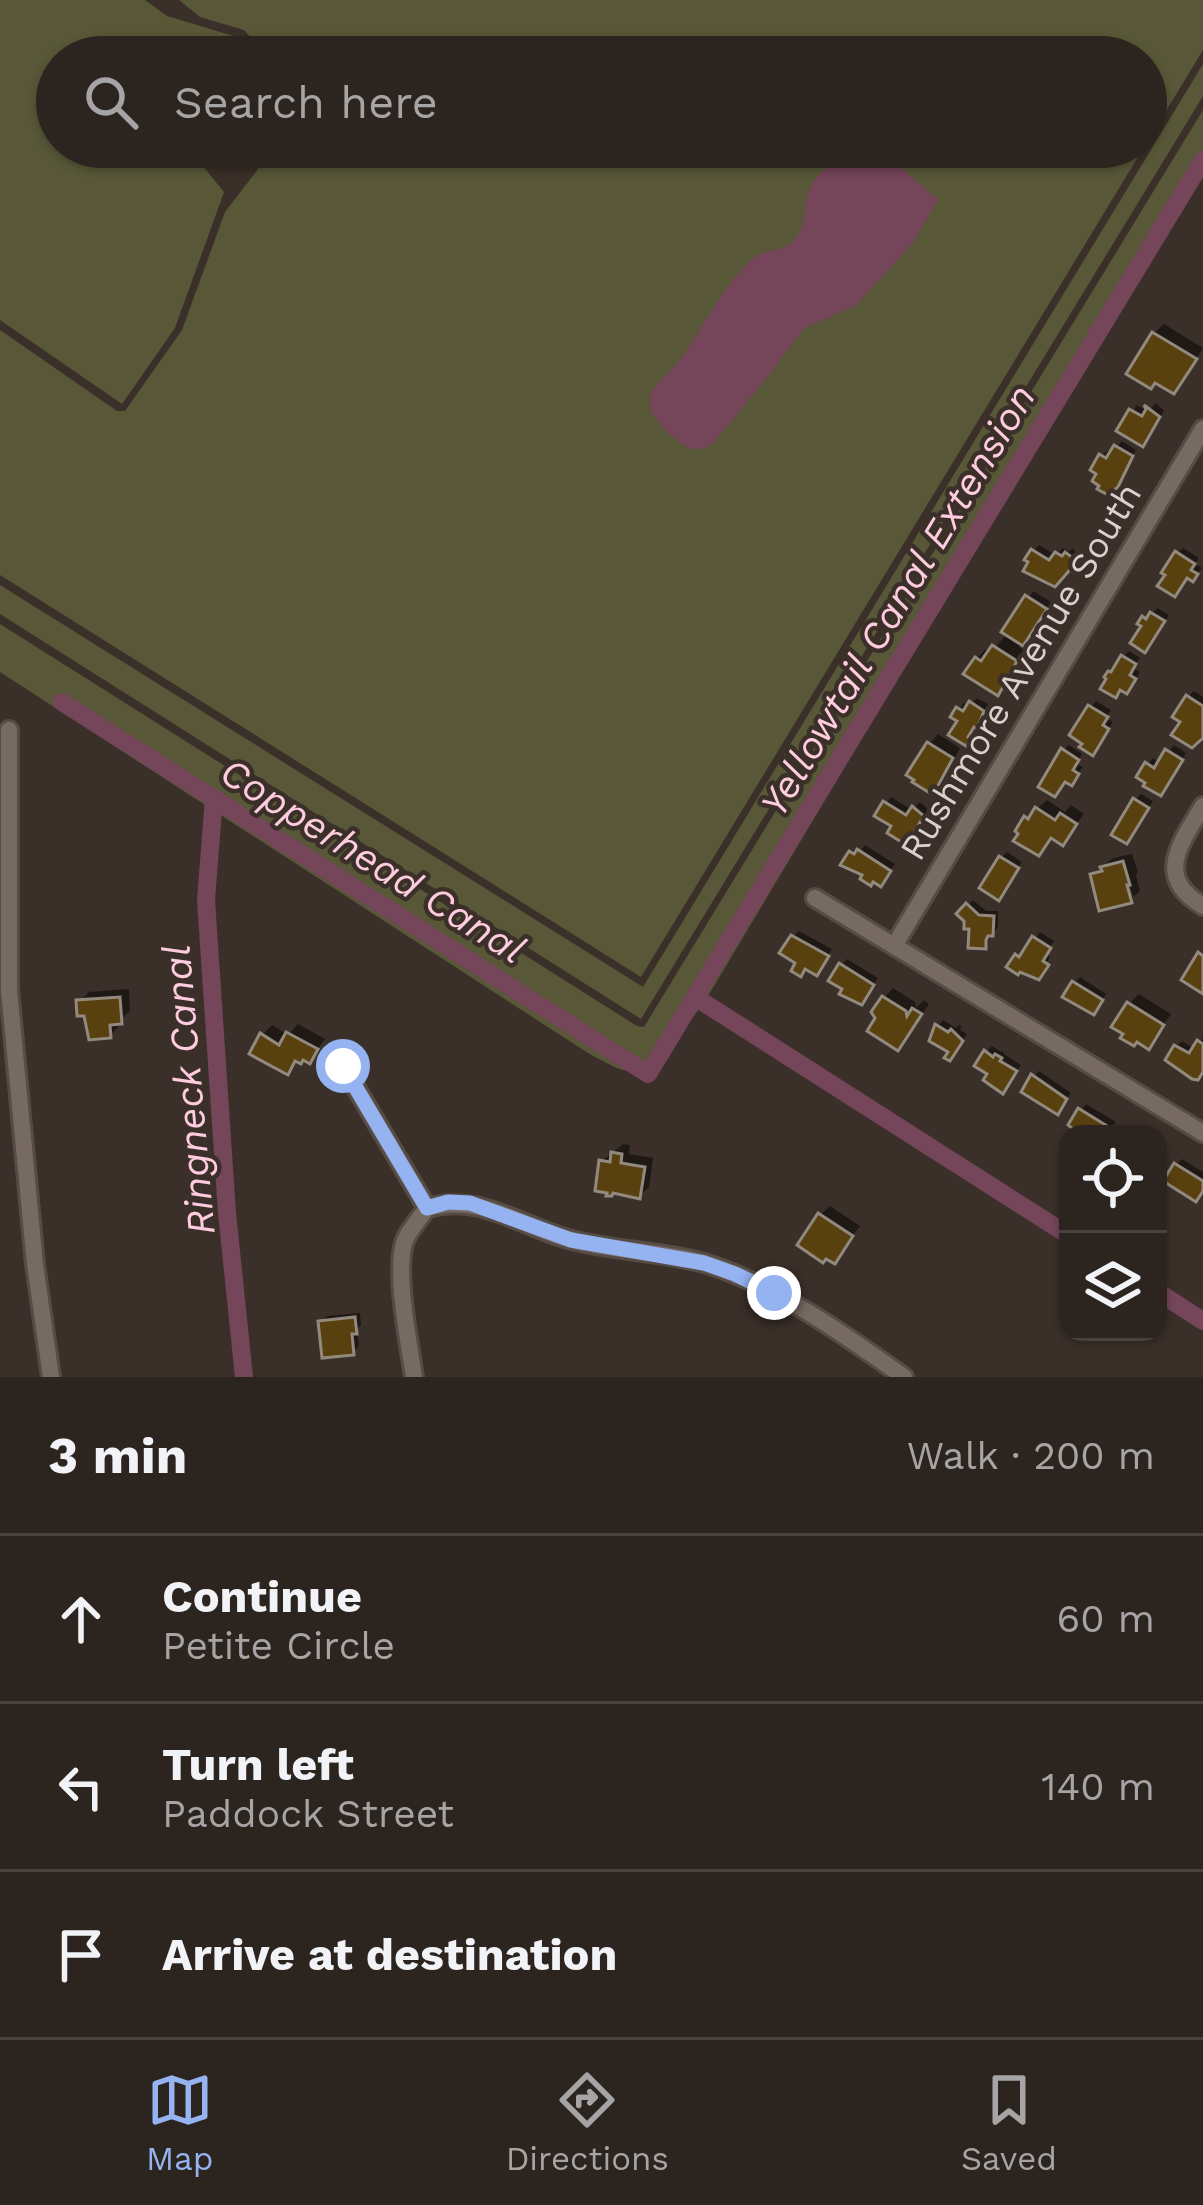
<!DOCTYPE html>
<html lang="en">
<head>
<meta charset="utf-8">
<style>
  :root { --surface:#2c241f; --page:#38302c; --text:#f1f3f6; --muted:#a6a4a4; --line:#48413d; --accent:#95b2f1 }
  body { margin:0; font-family:"Work Sans",sans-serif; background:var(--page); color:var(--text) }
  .controls { position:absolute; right:36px; bottom:36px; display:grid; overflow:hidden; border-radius:24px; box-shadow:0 3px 9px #0004 }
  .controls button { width:108px; height:108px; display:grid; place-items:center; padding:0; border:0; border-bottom:3px solid var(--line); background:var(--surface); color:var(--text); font:60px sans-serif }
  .stop { position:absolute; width:36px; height:36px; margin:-27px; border:9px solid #95b2f1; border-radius:50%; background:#fff }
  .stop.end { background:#95b2f1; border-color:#fff; box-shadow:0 3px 12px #0008 }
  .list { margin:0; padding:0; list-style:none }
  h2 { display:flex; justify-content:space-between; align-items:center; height:156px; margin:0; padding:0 48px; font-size:51px }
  h2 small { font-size:39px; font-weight:400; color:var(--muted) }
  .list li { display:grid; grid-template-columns:78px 1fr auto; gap:36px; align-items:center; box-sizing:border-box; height:168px; padding:0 48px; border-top:3px solid var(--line) }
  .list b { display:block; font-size:45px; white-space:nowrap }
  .list p { margin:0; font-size:39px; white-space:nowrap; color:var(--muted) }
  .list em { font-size:39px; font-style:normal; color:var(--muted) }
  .icon { flex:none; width:66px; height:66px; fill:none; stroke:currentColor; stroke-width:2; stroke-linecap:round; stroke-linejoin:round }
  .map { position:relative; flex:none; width:1203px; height:1377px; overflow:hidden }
  .search { position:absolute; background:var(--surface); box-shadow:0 3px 9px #0004; left:36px; right:36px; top:36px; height:132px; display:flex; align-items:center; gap:30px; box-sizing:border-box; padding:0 42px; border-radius:66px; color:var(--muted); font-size:45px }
  .sheet { height:660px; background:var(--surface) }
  nav { display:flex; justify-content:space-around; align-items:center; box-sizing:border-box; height:168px; border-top:3px solid var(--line); background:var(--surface); font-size:33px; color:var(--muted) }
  nav a { display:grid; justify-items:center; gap:6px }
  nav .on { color:var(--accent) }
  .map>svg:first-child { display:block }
  .green { fill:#585838 }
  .water { fill:#754559 }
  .shadow { fill:#0007 }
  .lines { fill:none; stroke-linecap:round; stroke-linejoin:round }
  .canal { stroke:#754559; stroke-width:18 }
  .building { fill:#59400f; stroke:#928a7e; stroke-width:3 }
  .minor-casing { stroke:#554c46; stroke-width:22 }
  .minor { stroke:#776a63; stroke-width:16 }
  .route { stroke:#95b2f1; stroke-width:15 }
  .labels { text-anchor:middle; stroke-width:9; stroke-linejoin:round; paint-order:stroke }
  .street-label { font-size:36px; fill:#d9d1cd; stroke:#3b3029 }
  .water-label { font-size:39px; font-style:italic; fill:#feccde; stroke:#3b3029 }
</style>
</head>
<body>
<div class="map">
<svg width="1203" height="1377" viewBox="0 0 1203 1377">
  <rect width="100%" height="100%" fill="#3b3029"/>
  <g class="green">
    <polygon points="0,0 145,0 167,16 240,38 258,57 57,57 57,147 200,147 197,159 224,192 175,328 122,404 0,320"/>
    <polygon points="179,0 1203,0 1203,50 1146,144 1146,57 268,57 244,30 200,17"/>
    <polygon points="1203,64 1203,96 641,1019 0,614 0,585 643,987"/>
    <path d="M1203,110v57l-498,834 -47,63c-32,15 -41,4 -70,-11l-588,-381v-48l637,402 7,1z"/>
    <polygon points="275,147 1144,147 641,977 0,575 0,330 117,411 125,411 182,330 225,212"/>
  </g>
  <path class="water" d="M874,148c20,11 44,36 64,51l-25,44 -57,62 -53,24 -30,41 -61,75c-13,7 -22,5 -34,-4 -13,-11 -31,-25 -28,-45 2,-9 22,-26 29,-35 24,-32 41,-71 70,-99 13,-14 28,-8 41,-18 14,-12 14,-26 16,-42 5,-35 39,-46 68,-54z"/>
  <g class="shadow">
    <polygon points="1164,324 1203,348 1183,381 1154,333"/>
    <polygon points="1156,403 1164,411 1148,437 1120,430 1137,405 1148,412"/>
    <polygon points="1122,441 1136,450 1127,464 1130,465 1117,484 1102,456 1107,451 1112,454"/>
    <polygon points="1039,545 1055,555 1063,548 1069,552 1073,548 1078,557 1055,583 1033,551"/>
    <polygon points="1183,548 1199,558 1195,564 1202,568 1193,578 1169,574 1177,553"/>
    <polygon points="1033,591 1051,602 1029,637 1019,647 1024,650 1007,683 997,693 977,658 986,649 991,652 1008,633"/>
    <polygon points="1158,608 1169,615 1151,643 1145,618"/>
    <polygon points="1129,651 1140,658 1133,668 1140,672 1132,685 1123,657"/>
    <polygon points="1194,691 1203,697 1203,735 1184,721 1188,697"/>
    <polygon points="977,698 988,704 982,714 984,716 966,742 959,709 964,703 969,706"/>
    <polygon points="1096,701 1111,710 1106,718 1113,722 1098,746 1086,743 1091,707"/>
    <polygon points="938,734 960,748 942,782 933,791 929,744"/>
    <polygon points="1069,745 1082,754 1076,764 1083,767 1071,782 1063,750"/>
    <polygon points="1174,745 1186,753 1166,787 1148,764 1153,758 1161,763"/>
    <polygon points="1141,794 1153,801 1133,835 1135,800"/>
    <polygon points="891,797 912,810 920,802 928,809 912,836 878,815"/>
    <polygon points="1047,800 1065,812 1071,805 1084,814 1063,842 1053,836 1039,852 1042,825 1029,816"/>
    <polygon points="865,845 895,864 886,877 874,879 851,853 857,847 861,850"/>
    <polygon points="1007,852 1022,862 1004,891 1001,858"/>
    <polygon points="1132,854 1138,872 1136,875 1140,891 1133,897 1126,870 1120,871 1127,898 1133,898 1130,901 1093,875 1113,858"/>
    <polygon points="973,900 986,911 998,911 998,927 984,946 960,914"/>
    <polygon points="799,931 832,949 822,966 799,962 793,936"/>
    <polygon points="1040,932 1054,941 1046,954 1050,957 1039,975 1017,956 1023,950 1025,952"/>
    <polygon points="847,959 878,978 867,995 842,965"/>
    <polygon points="1080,977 1106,994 1099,1006 1074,983"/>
    <polygon points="893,988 915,1002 916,1008 924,1000 929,1004 907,1038 898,1047 884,998"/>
    <polygon points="129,989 130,1011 118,1021 119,1026 109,1036 79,1002 89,992"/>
    <polygon points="1139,994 1171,1014 1148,1046 1129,1004"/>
    <polygon points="943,1020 956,1028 959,1025 962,1027 960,1030 967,1034 955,1052 933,1040 938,1026"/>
    <polygon points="298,1024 325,1039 309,1060 298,1059 287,1072 262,1035 272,1025 288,1035"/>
    <polygon points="1203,1038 1203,1071 1177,1046 1182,1041 1195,1049"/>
    <polygon points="992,1046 1001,1052 1003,1050 1004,1054 1021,1065 1008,1085 992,1073 986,1052"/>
    <polygon points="1039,1071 1071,1093 1063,1105 1034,1076"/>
    <polygon points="1086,1104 1116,1122 1109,1134 1075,1134 1081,1110"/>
    <polygon points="623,1144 630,1145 629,1154 653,1158 649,1187 639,1196 602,1161"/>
    <polygon points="1182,1159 1203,1172 1203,1190 1176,1165"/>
    <polygon points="830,1206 860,1226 834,1260 820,1215"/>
    <polygon points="360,1313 361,1325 357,1329 359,1346 353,1352 321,1322 327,1316"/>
  </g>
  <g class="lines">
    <g class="canal">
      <polyline points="62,702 648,1074 1203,160"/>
      <polyline points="214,798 206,900 227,1213 244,1377"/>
      <polyline points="695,997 1068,1235"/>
      <polyline points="1158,1292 1203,1321"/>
    </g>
  </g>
  <g class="building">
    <polygon points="1152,332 1197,359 1174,394 1155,383 1151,389 1126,374"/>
    <polygon points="1144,405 1160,417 1143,447 1116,431 1129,409 1142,416 1146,409"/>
    <polygon points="1114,445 1133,456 1118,487 1108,495 1097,489 1099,486 1092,481 1096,474 1090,470 1099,454 1106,458"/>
    <polygon points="1031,549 1049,560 1055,552 1062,556 1065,552 1073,558 1071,562 1075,564 1055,587 1023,571 1028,562 1024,560"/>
    <polygon points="1175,551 1195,564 1191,570 1198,574 1193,582 1187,578 1175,597 1157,586 1165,575 1161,573"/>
    <polygon points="1025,595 1047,609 1023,646 1001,632"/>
    <polygon points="1150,612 1165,621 1145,653 1130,643 1141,626 1137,624 1142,616 1146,619"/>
    <polygon points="992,645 1017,661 998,696 963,674 975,657 981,661"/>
    <polygon points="1121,655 1136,664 1130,675 1136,679 1127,694 1120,690 1116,698 1100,689 1106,679 1104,677 1108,671 1111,672"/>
    <polygon points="1186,695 1203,706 1203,738 1192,748 1171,735 1180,722 1172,717"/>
    <polygon points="969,701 984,711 977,729 974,727 968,737 970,739 966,746 948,735 957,721 950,717 956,707 963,711"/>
    <polygon points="1088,705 1108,717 1103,725 1109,729 1093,756 1079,747 1082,744 1069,735"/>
    <polygon points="927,742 953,758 933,795 912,782 914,780 906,775"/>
    <polygon points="1061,748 1079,760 1073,770 1079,774 1072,786 1065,782 1055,797 1038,787"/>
    <polygon points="1165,749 1183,760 1161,796 1143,786 1145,783 1136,777 1145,762 1154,768"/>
    <polygon points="1133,798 1149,808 1127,844 1111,835"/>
    <polygon points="883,801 906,815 912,806 924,816 906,845 887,833 891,826 874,816"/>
    <polygon points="1035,807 1055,820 1060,813 1077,824 1063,846 1051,838 1039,856 1013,841 1018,834 1015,831 1024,816 1028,819"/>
    <polygon points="857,849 891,871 881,887 873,882 871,886 860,879 862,875 840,865 849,851 854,854"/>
    <polygon points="999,856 1019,868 999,901 979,888"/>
    <polygon points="1123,861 1130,885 1127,885 1132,903 1099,911 1090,874 1102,871 1100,867"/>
    <polygon points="966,903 979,915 994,916 993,936 988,936 986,940 986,949 968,948 969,929 964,929 964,921 956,914"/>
    <polygon points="791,935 829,956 817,976 805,969 801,977 791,971 795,963 779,953"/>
    <polygon points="1032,936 1051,948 1043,961 1049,965 1039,980 1020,972 1018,975 1006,967 1015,954 1019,957"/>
    <polygon points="1198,952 1203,956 1203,994 1181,980"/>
    <polygon points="839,963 874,985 862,1005 839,994 842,989 828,981"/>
    <polygon points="1072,981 1103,1000 1094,1015 1062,997"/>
    <polygon points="882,996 906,1011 907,1016 912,1008 922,1014 898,1051 867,1031 875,1018 871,1012"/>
    <polygon points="120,997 122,1024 110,1025 111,1038 89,1040 84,1016 77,1016 76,1000"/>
    <polygon points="1127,1002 1164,1025 1149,1050 1137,1042 1134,1046 1120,1038 1123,1034 1111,1027"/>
    <polygon points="935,1024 948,1032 951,1029 963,1041 950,1061 944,1058 948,1052 929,1041"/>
    <polygon points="286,1032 318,1049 310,1064 303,1060 301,1064 295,1061 288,1075 249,1054 260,1033 279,1045"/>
    <polygon points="1197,1040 1203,1044 1203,1072 1198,1080 1192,1079 1165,1060 1174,1045 1189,1053"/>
    <polygon points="984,1050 993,1057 995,1054 1002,1058 1000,1061 1017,1071 1003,1094 983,1080 987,1074 974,1066"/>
    <polygon points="1031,1074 1067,1099 1058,1115 1021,1092"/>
    <polygon points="1078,1108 1112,1129 1109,1134 1072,1134 1074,1130 1068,1125"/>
    <polygon points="611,1152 622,1154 621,1163 645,1167 640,1199 613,1193 612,1196 606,1196 607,1193 595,1191 599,1160 610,1162"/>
    <polygon points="1174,1163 1203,1181 1203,1191 1196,1202 1163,1181"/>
    <polygon points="818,1213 853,1236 835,1264 826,1259 823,1263 797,1245"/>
    <polygon points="355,1317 357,1334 352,1334 354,1355 322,1358 318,1321"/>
  </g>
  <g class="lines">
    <defs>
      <g id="minor">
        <polyline points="9,730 9,990 35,1264 51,1377"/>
        <path d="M1203,806c-23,38 -49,71 0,100"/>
        <polyline points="815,898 1203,1133"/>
        <polyline points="894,946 1203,429"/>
        <polyline points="343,1066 427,1208"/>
        <path d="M427,1208c53,-15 91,17 141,31 44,12 92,12 136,24 66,19 144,74 200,114"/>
        <path d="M414,1377c-5,-34 -20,-107 -9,-137 5,-11 15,-22 22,-32"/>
      </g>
    </defs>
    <use href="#minor" class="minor-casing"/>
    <use href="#minor" class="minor"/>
  </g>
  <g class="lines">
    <polyline class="route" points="343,1066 427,1208 448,1202 470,1203 571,1240 704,1263 735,1274 774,1293"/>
  </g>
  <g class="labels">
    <g class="street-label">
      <text transform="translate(1020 671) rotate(-59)" y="13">Rushmore Avenue South</text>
    </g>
    <g class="water-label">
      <text transform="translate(897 600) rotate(-59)" y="14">Yellowtail Canal Extension</text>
      <text transform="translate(373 860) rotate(32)" y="14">Copperhead Canal</text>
      <text transform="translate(188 1090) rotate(-95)" y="14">Ringneck Canal</text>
    </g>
  </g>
</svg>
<div class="controls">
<button><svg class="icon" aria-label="locate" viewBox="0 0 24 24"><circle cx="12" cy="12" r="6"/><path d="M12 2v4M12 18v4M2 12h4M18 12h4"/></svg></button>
<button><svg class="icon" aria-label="layers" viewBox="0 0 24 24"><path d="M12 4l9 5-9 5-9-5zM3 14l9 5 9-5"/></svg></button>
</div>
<div class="stop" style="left:343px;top:1066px"></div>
<div class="stop end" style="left:774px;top:1293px"></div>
<div class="search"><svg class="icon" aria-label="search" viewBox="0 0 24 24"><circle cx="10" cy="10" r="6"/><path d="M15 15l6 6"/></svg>Search here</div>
</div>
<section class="sheet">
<h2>3 min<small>Walk · 200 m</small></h2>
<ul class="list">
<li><svg class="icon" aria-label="ahead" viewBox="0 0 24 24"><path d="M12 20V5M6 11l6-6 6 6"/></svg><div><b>Continue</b><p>Petite Circle</p></div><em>60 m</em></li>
<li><svg class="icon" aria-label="left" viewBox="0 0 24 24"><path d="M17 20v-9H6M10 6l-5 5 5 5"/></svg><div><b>Turn left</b><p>Paddock Street</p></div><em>140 m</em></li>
<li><svg class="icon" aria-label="arrive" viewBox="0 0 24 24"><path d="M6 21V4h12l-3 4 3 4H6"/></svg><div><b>Arrive at destination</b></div></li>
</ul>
</section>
<nav>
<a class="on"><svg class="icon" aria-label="map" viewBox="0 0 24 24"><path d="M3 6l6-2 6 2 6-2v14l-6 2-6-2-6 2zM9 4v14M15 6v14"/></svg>Map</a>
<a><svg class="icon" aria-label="directions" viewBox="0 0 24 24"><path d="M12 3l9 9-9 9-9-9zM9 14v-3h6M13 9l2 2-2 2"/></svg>Directions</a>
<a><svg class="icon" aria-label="saved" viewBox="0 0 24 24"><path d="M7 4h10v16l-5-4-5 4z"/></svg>Saved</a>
</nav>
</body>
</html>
